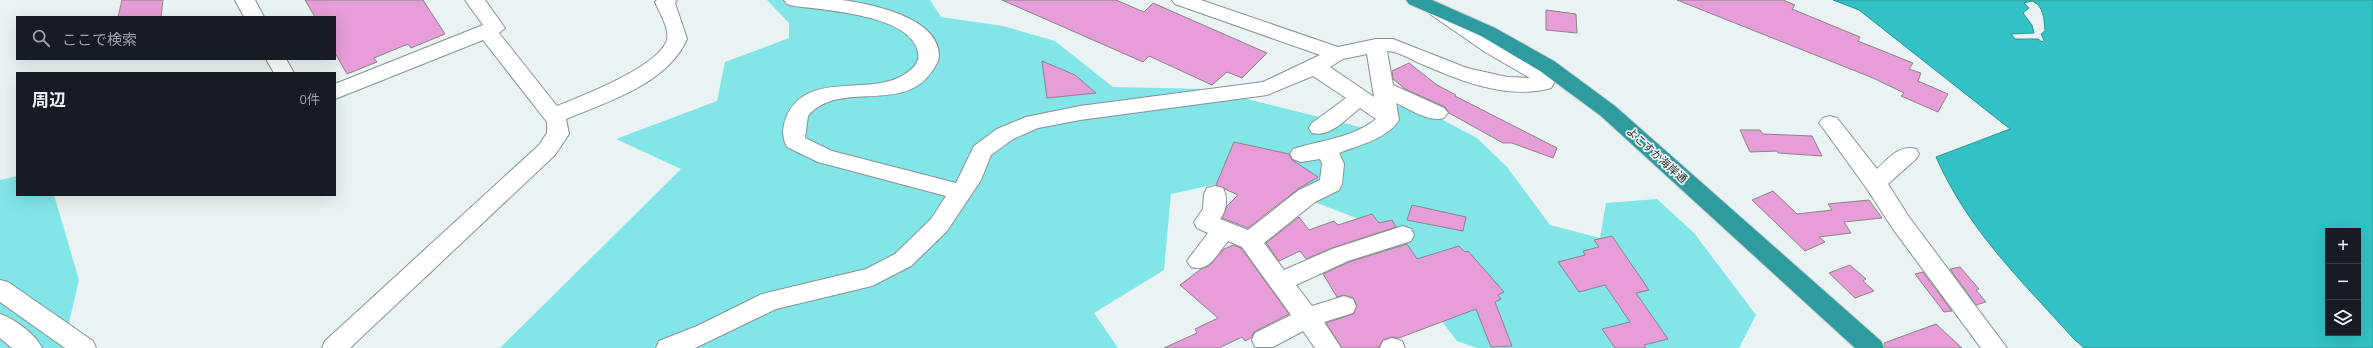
<!DOCTYPE html>
<html lang="ja">
<head>
<meta charset="utf-8">
<style>
  :root { --surface:#171b24; --page:#242831; --text:#f1f3f6; --muted:#9ea1a6; --line:#363941 }
  body { margin:0; font-family:"Open Sans","Noto Sans JP",sans-serif; background:var(--page); color:var(--text) }
  .controls { position:absolute; right:12px; bottom:12px; display:grid; overflow:hidden; border-radius:0px; box-shadow:0 4px 16px #0002 }
  .controls button { width:36px; height:36px; display:grid; place-items:center; padding:0; border:0; border-bottom:1px solid var(--line); background:var(--surface); color:var(--text); font:20px sans-serif }
  .list { margin:0; padding:0; list-style:none }
  h2 { display:flex; justify-content:space-between; align-items:center; height:52px; margin:0; padding:0 16px; font-size:17px }
  h2 small { font-size:13px; font-weight:400; color:var(--muted) }
  .icon { flex:none; width:22px; height:22px; fill:none; stroke:currentColor; stroke-width:2; stroke-linecap:round; stroke-linejoin:round }
  .map { position:relative; flex:none; width:2373px; height:348px; overflow:hidden }
  .search { position:absolute; background:var(--surface); box-shadow:0 4px 16px #0002; left:16px; top:16px; width:320px; height:44px; display:flex; align-items:center; gap:10px; box-sizing:border-box; padding:0 14px; border-radius:0px; color:var(--muted); font-size:15px }
  .panel { position:absolute; background:var(--surface); box-shadow:0 4px 16px #0002; left:16px; top:72px; width:320px; height:124px; border-radius:0px }
  .map>svg:first-child { display:block }
  .green { fill:#82e5e7 }
  .water { fill:#32c2c6; stroke:#2f9598; fill-rule:evenodd }
  .building { fill:#e79dd7; stroke:#8b8589 }
  .lines { fill:none; stroke-linecap:round; stroke-linejoin:round }
  .minor-casing { stroke:#899191; stroke-width:2 }
  .highway-casing { stroke:#d0d0d0; stroke-width:2 }
  .minor { fill:#fff; fill-rule:evenodd }
  .highway { fill:#2e9c9f; fill-rule:evenodd }
  .labels { text-anchor:middle; stroke-width:3.5; stroke-linejoin:round; paint-order:stroke }
  .street-label { font-size:11px; fill:#282b2b; stroke:#eaf3f3 }
</style>
</head>
<body>
<div class="map">
<svg width="2373" height="348" viewBox="0 0 2373 348">
  <rect width="100%" height="100%" fill="#eaf3f3"/>
  <g class="green">
    <polygon points="767,0 930,0 941,17 1003,26 1055,41 1113,87 1207,89 1368,129 1396,106 1422,109 1477,138 1507,167 1550,225 1600,238 1606,203 1657,199 1694,233 1756,315 1739,348 1477,348 1457,341 1364,221 1249,177 1171,194 1164,270 1094,313 1118,348 500,348 681,169 616,139 717,101 725,62 789,38 789,23"/>
    <polygon points="17,176 17,195 54,195 79,280 63,348 0,348 0,180"/>
  </g>
  <path class="water" d="M1833,0h540v348h-289l-12,-11c-52,-58 -104,-107 -136,-180l74,-28 -151,-119zM2032,1c12,5 12,18 13,30l-4,3 3,6 -2,2 -4,-3h-23l-4,-5 23,-1 -2,-8 -9,-12 6,-5 -5,-5zM2328,231h30v102h-30z"/>
  <g class="building">
    <polygon points="122,0 163,0 161,17 118,17"/>
    <polygon points="305,0 423,0 445,34 411,48 408,44 374,58 377,62 347,74 335,53 335,17 315,17"/>
    <polygon points="1002,0 1116,0 1144,12 1153,3 1267,53 1242,78 1227,72 1212,85 1149,56 1143,62"/>
    <polygon points="1677,0 1783,0 1795,5 1792,9 1860,37 1858,41 1913,63 1909,69 1921,73 1918,81 1948,94 1938,112 1901,96 1904,93 1873,78"/>
    <polygon points="1546,10 1576,14 1577,33 1546,30"/>
    <polygon points="1042,61 1075,75 1096,93 1047,98"/>
    <polygon points="1409,63 1437,85 1456,95 1455,96 1557,148 1553,158 1512,143 1503,143 1449,113 1445,107 1405,89 1393,79 1392,71"/>
    <polygon points="1740,130 1760,130 1763,134 1812,136 1822,156 1778,153 1777,151 1750,152"/>
    <polygon points="1234,142 1289,154 1292,160 1318,177 1298,189 1248,228 1222,218 1227,206 1238,195 1216,185"/>
    <polygon points="1773,191 1797,214 1832,210 1828,204 1869,200 1882,218 1844,222 1851,233 1819,237 1825,242 1805,251 1752,200"/>
    <polygon points="1412,205 1466,217 1463,231 1407,220"/>
    <polygon points="1372,214 1379,223 1392,220 1396,227 1332,248 1306,259 1300,251 1279,261 1266,243 1299,217 1309,230 1334,221 1338,225"/>
    <polygon points="1612,236 1649,290 1636,293 1668,339 1644,345 1646,348 1615,348 1602,329 1630,322 1605,285 1579,292 1558,262 1585,255 1583,251 1599,247 1594,240"/>
    <polygon points="1407,244 1417,259 1459,246 1465,252 1468,251 1504,292 1498,295 1501,299 1495,302 1512,346 1491,347 1476,309 1399,338 1392,337 1383,340 1378,348 1342,348 1326,323 1353,314 1357,305 1353,298 1344,295 1337,297 1323,274 1349,262"/>
    <polygon points="1233,245 1241,248 1289,314 1254,332 1251,338 1245,341 1242,337 1219,348 1164,348 1197,333 1195,329 1218,318 1180,285 1201,269 1209,266 1224,249"/>
    <polygon points="1850,265 1866,279 1863,281 1874,291 1855,298 1829,273"/>
    <polygon points="1960,267 1979,289 1976,290 1986,302 1976,305 1950,269"/>
    <polygon points="1923,272 1952,311 1944,312 1915,274"/>
    <polygon points="1936,324 1962,348 1885,348 1884,343"/>
  </g>
  <g class="lines">
    <defs>
      <g id="minor">
        <polygon points="235,0 255,0 264,17 244,17"/>
        <path d="M465,0h20l20,28 -6,5 58,73c25,-10 101,-39 110,-66 3,-11 -8,-28 -12,-38l2,-2h20l-2,3 12,36c-19,44 -79,63 -121,80l3,15 -14,21 -205,193h-28l3,-7 214,-196 8,-12v-11l-64,-82 -148,59v-15l148,-59z"/>
        <path d="M784,0c19,0 39,0 58,0 29,4 96,17 97,55 0,6 -4,12 -7,16 -28,44 -94,8 -124,45l-3,22 27,13 124,32 18,-37 23,-17 29,-12 54,-11 183,-24 57,-27 -145,-51 -3,-4h29l137,47 38,-8h17l74,29 40,9 23,1 -45,-26 -55,-38 -3,-4 3,-4 7,-2 7,2 55,36 52,30 3,11 -3,5c-42,12 -88,-6 -127,-23 -11,-4 -25,-14 -37,-14l6,34 51,23 4,5 -4,5c-15,5 -34,-9 -48,-15l3,17c-12,19 -40,25 -60,33l5,11 -2,20 -3,6 -24,12 -51,41 20,27 48,-21 71,-23 8,3 3,6 -3,6 -63,20 -52,24 16,21 32,-10 9,3 3,7 -3,7 -29,9 17,26h-26l-12,-17 -30,16h-18l-3,-7 3,-7 36,-18 -49,-68 -14,-6c-11,13 -19,32 -37,26l-4,-6 21,-28 -11,-5 -3,-6 9,-13 1,-15 3,-6 8,-2 8,2c5,10 4,22 -3,31l28,11 51,-40 21,-10 2,-16 -2,-5 -19,3 -8,-3 -3,-5 3,-5c28,-9 60,-11 83,-30l-16,-11c-13,10 -30,30 -48,25l-3,-5 3,-5 34,-25 -33,-22 -46,19 -187,25 -42,8 -25,11 -22,16 -10,25 -34,51 -36,35 -39,20 -96,23 -81,39h-39l3,-7 38,-15 65,-32 104,-25 29,-15 36,-35 15,-23 -128,-34 -31,-15c-5,-9 -5,-19 -1,-29 19,-47 78,-23 114,-41 9,-5 21,-13 18,-25 -7,-37 -93,-42 -124,-46l-7,-2zM1367,54l7,43 -44,-30 13,-8z"/>
        <polygon points="266,59 286,59 294,73 274,73"/>
        <path d="M1830,116l7,2 40,51c11,-10 22,-25 39,-20l3,5 -3,5 -28,25 21,33 98,131h-26l-88,-119 -26,-40 -44,-61 -4,-5 4,-5z"/>
        <polygon points="0,280 8,282 93,341 96,348 65,348 0,302"/>
        <path d="M0,314c15,5 35,20 42,34h-30l-12,-10z"/>
        <polygon points="1392,338 1402,341 1405,348 1380,348 1383,341"/>
      </g>
      <polygon id="highway" points="1406,0 1432,0 1495,28 1554,61 1615,106 1881,341 1884,348 1855,348 1601,116 1540,71 1481,36 1409,4"/>
    </defs>
    <use href="#minor" class="minor-casing"/>
    <use href="#highway" class="highway-casing"/>
    <use href="#minor" class="minor"/>
    <use href="#highway" class="highway"/>
  </g>
  <g class="labels">
    <g class="street-label">
      <text transform="translate(1657 155) rotate(42)" y="4">よこすか海岸通</text>
    </g>
  </g>
</svg>
<div class="controls">
<button>+</button>
<button>−</button>
<button><svg class="icon" aria-label="layers" viewBox="0 0 24 24"><path d="M12 4l9 5-9 5-9-5zM3 14l9 5 9-5"/></svg></button>
</div>
<div class="search"><svg class="icon" aria-label="search" viewBox="0 0 24 24"><circle cx="10" cy="10" r="6"/><path d="M15 15l6 6"/></svg>ここで検索</div>
<section class="panel">
<h2>周辺<small>0件</small></h2>
<ul class="list">
</ul>
</section>
</div>
</body>
</html>
